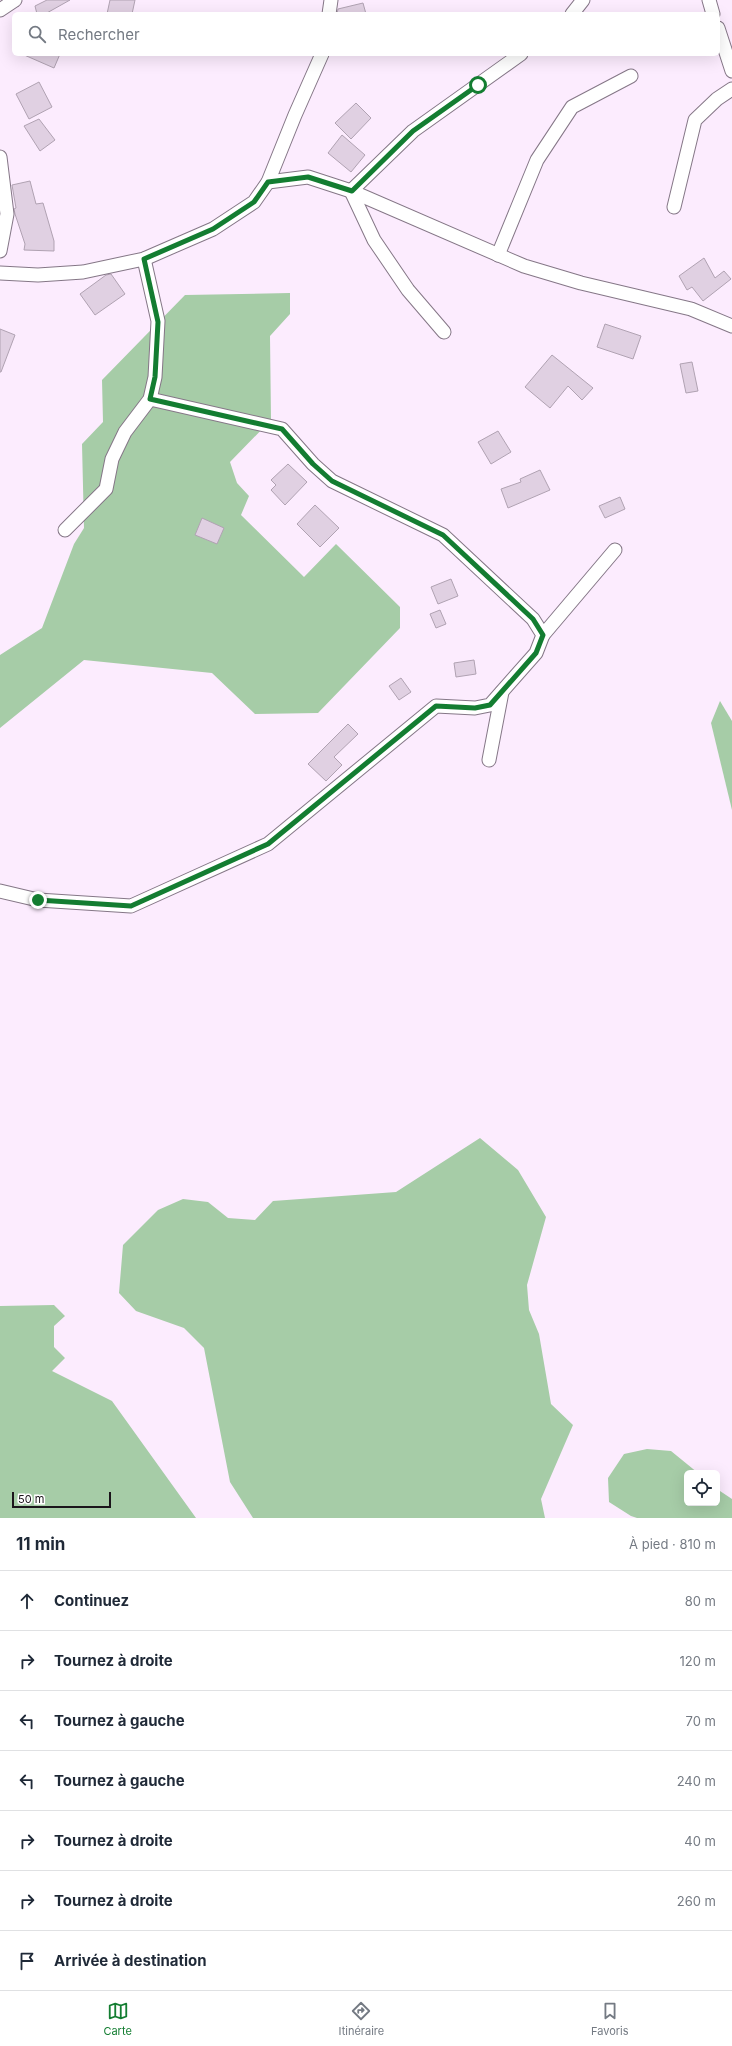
<!DOCTYPE html>
<html lang="fr">
<head>
<meta charset="utf-8">
<style>
  :root { --surface:#fff; --page:#f2f2f3; --text:#1f2937; --muted:#747a83; --line:#e0e1e3; --accent:#137d31 }
  body { margin:0; font-family:Inter,sans-serif; background:var(--page); color:var(--text) }
  .controls { position:absolute; right:12px; bottom:12px; display:grid; overflow:hidden; border-radius:6px; box-shadow:0 4px 16px #0002 }
  .controls button { width:36px; height:36px; display:grid; place-items:center; padding:0; border:0; border-bottom:1px solid var(--line); background:var(--surface); color:var(--text); font:20px sans-serif }
  .scale { position:absolute; left:12px; bottom:10px; width:99px; box-sizing:border-box; padding-left:4px; border:2px solid #1b151b; border-top:0; font-size:11px; line-height:14px; white-space:nowrap; color:#1b151b; -webkit-text-stroke:3px #fff; paint-order:stroke }
  .stop { position:absolute; width:12px; height:12px; margin:-9px; border:3px solid #137d31; border-radius:50%; background:#fff }
  .stop.end { background:#137d31; border-color:#fff; box-shadow:0 1px 4px #0008 }
  .list { margin:0; padding:0; list-style:none }
  h2 { display:flex; justify-content:space-between; align-items:center; height:52px; margin:0; padding:0 16px; font-size:17px }
  h2 small { font-size:13px; font-weight:400; color:var(--muted) }
  .list li { display:grid; grid-template-columns:26px 1fr auto; gap:12px; align-items:center; box-sizing:border-box; height:60px; padding:0 16px; border-top:1px solid var(--line) }
  .list b { display:block; font-size:15px; white-space:nowrap }
  .list em { font-size:13px; font-style:normal; color:var(--muted) }
  .icon { flex:none; width:22px; height:22px; fill:none; stroke:currentColor; stroke-width:2; stroke-linecap:round; stroke-linejoin:round }
  .map { position:relative; flex:none; width:732px; height:1518px; overflow:hidden }
  .search { position:absolute; background:var(--surface); box-shadow:0 4px 16px #0002; left:12px; right:12px; top:12px; height:44px; display:flex; align-items:center; gap:10px; box-sizing:border-box; padding:0 14px; border-radius:6px; color:var(--muted); font-size:15px }
  .sheet { height:472px; background:var(--surface) }
  nav { display:flex; justify-content:space-around; align-items:center; box-sizing:border-box; height:56px; border-top:1px solid var(--line); background:var(--surface); font-size:11px; color:var(--muted) }
  nav a { display:grid; justify-items:center; gap:2px }
  nav .on { color:var(--accent) }
  .map>svg:first-child { display:block }
  .green { fill:#a6cca7 }
  .building { fill:#e0d0e2; stroke:#b0a2b2 }
  .lines { fill:none; stroke-linecap:round; stroke-linejoin:round }
  .street-casing { stroke:#857787; stroke-width:15 }
  .street { stroke:#fff; stroke-width:13 }
  .route { stroke:#137d31; stroke-width:5 }
</style>
</head>
<body>
<div class="map">
<svg width="732" height="1518" viewBox="0 0 732 1518">
  <rect width="100%" height="100%" fill="#fcecfe"/>
  <g class="green">
    <polygon points="290,293 290,314 270,336 271,420 230,462 237,483 249,496 241,515 304,577 336,544 400,607 400,628 318,713 255,714 212,673 84,660 0,728 0,655 42,628 74,544 84,528 82,444 103,422 102,380 185,295"/>
    <polygon points="720,701 732,721 732,810 711,723"/>
    <polygon points="480,1138 518,1170 546,1217 527,1285 529,1310 539,1334 551,1404 573,1425 541,1499 545,1518 253,1518 230,1482 204,1348 184,1328 136,1311 119,1293 123,1245 158,1210 183,1199 208,1202 228,1218 255,1220 273,1201 396,1192"/>
    <polygon points="54,1305 65,1316 54,1326 54,1347 65,1358 52,1371 112,1401 196,1518 0,1518 0,1306"/>
    <polygon points="647,1449 671,1451 698,1473 687,1473 687,1503 717,1503 717,1489 732,1499 732,1518 637,1518 631,1516 609,1502 608,1478 624,1454"/>
  </g>
  <g class="building">
    <polygon points="47,0 70,0 45,14 37,14 35,6"/>
    <polygon points="110,0 135,0 132,14 107,14"/>
    <polygon points="363,3 366,14 337,14 338,9"/>
    <polygon points="22,54 60,54 54,68"/>
    <polygon points="39,82 52,107 29,119 16,94"/>
    <polygon points="356,103 371,118 351,139 335,123"/>
    <polygon points="39,119 55,140 40,151 24,126"/>
    <polygon points="342,135 365,155 351,172 328,153"/>
    <polygon points="30,181 36,204 43,203 54,241 54,251 24,250 25,244 15,214 14,209 16,208 12,185"/>
    <polygon points="704,258 715,278 724,271 731,279 703,301 692,287 687,290 679,276"/>
    <polygon points="111,274 125,294 95,315 80,294 106,275"/>
    <polygon points="605,324 641,336 633,359 597,347"/>
    <polygon points="0,329 15,335 1,372 0,372"/>
    <polygon points="552,355 593,388 582,400 568,386 550,408 525,387"/>
    <polygon points="692,362 698,391 686,393 680,364"/>
    <polygon points="498,431 511,452 491,464 478,442"/>
    <polygon points="288,464 307,482 285,505 271,490 276,485 271,480"/>
    <polygon points="540,470 550,490 508,508 501,489 521,482 520,479"/>
    <polygon points="620,497 625,509 605,518 599,506"/>
    <polygon points="315,505 339,528 320,547 297,524"/>
    <polygon points="202,518 224,528 217,544 195,535"/>
    <polygon points="451,579 458,596 438,604 431,587"/>
    <polygon points="440,610 446,624 436,628 430,614"/>
    <polygon points="474,660 476,674 456,677 454,663"/>
    <polygon points="401,678 411,692 399,700 389,686"/>
    <polygon points="348,724 358,734 334,757 342,765 326,781 308,764"/>
  </g>
  <g class="lines">
    <defs>
      <g id="street">
        <polyline points="709,0 713,14"/>
        <polyline points="0,10 15,0"/>
        <polyline points="329,14 331,0"/>
        <polyline points="572,14 583,0"/>
        <polyline points="718,28 732,71"/>
        <polyline points="0,157 7,214 0,251"/>
        <polyline points="268,182 308,177 351,191 524,266 581,283 691,309 732,326"/>
        <polyline points="674,207 695,120 717,99 732,89"/>
        <polyline points="498,255 537,160 572,107 631,76"/>
        <polyline points="0,273 38,275 83,272 144,259 213,229 254,202 268,182 295,115 322,54"/>
        <polyline points="444,332 408,290 374,240 351,191 413,131 521,54"/>
        <polyline points="65,530 106,489 112,459 125,432 150,399 155,377 158,321 144,259"/>
        <polyline points="543,635 615,550"/>
        <polyline points="489,760 502,692"/>
        <polyline points="0,891 38,900 131,906 268,844 436,706 475,708 490,705 536,653 543,635 533,619 443,535 332,481 313,464 282,429 150,399"/>
      </g>
    </defs>
    <use href="#street" class="street-casing"/>
    <use href="#street" class="street"/>
  </g>
  <g class="lines">
    <polyline class="route" points="38,900 131,906 268,844 436,706 475,708 490,705 536,653 543,635 533,619 443,535 332,481 313,464 282,429 150,399 155,377 158,322 144,259 213,229 254,202 268,182 308,177 352,191 413,131 478,85"/>
  </g>
</svg>
<div class="controls">
<button><svg class="icon" aria-label="locate" viewBox="0 0 24 24"><circle cx="12" cy="12" r="6"/><path d="M12 2v4M12 18v4M2 12h4M18 12h4"/></svg></button>
</div>
<div class="scale">50 m</div>
<div class="stop" style="left:478px;top:85px"></div>
<div class="stop end" style="left:38px;top:900px"></div>
<div class="search"><svg class="icon" aria-label="search" viewBox="0 0 24 24"><circle cx="10" cy="10" r="6"/><path d="M15 15l6 6"/></svg>Rechercher</div>
</div>
<section class="sheet">
<h2>11 min<small>À pied · 810 m</small></h2>
<ul class="list">
<li><svg class="icon" aria-label="ahead" viewBox="0 0 24 24"><path d="M12 20V5M6 11l6-6 6 6"/></svg><div><b>Continuez</b></div><em>80 m</em></li>
<li><svg class="icon" aria-label="right" viewBox="0 0 24 24"><path d="M7 20v-9h11M14 6l5 5-5 5"/></svg><div><b>Tournez à droite</b></div><em>120 m</em></li>
<li><svg class="icon" aria-label="left" viewBox="0 0 24 24"><path d="M17 20v-9H6M10 6l-5 5 5 5"/></svg><div><b>Tournez à gauche</b></div><em>70 m</em></li>
<li><svg class="icon" aria-label="left" viewBox="0 0 24 24"><path d="M17 20v-9H6M10 6l-5 5 5 5"/></svg><div><b>Tournez à gauche</b></div><em>240 m</em></li>
<li><svg class="icon" aria-label="right" viewBox="0 0 24 24"><path d="M7 20v-9h11M14 6l5 5-5 5"/></svg><div><b>Tournez à droite</b></div><em>40 m</em></li>
<li><svg class="icon" aria-label="right" viewBox="0 0 24 24"><path d="M7 20v-9h11M14 6l5 5-5 5"/></svg><div><b>Tournez à droite</b></div><em>260 m</em></li>
<li><svg class="icon" aria-label="arrive" viewBox="0 0 24 24"><path d="M6 21V4h12l-3 4 3 4H6"/></svg><div><b>Arrivée à destination</b></div></li>
</ul>
</section>
<nav>
<a class="on"><svg class="icon" aria-label="map" viewBox="0 0 24 24"><path d="M3 6l6-2 6 2 6-2v14l-6 2-6-2-6 2zM9 4v14M15 6v14"/></svg>Carte</a>
<a><svg class="icon" aria-label="directions" viewBox="0 0 24 24"><path d="M12 3l9 9-9 9-9-9zM9 14v-3h6M13 9l2 2-2 2"/></svg>Itinéraire</a>
<a><svg class="icon" aria-label="saved" viewBox="0 0 24 24"><path d="M7 4h10v16l-5-4-5 4z"/></svg>Favoris</a>
</nav>
</body>
</html>
